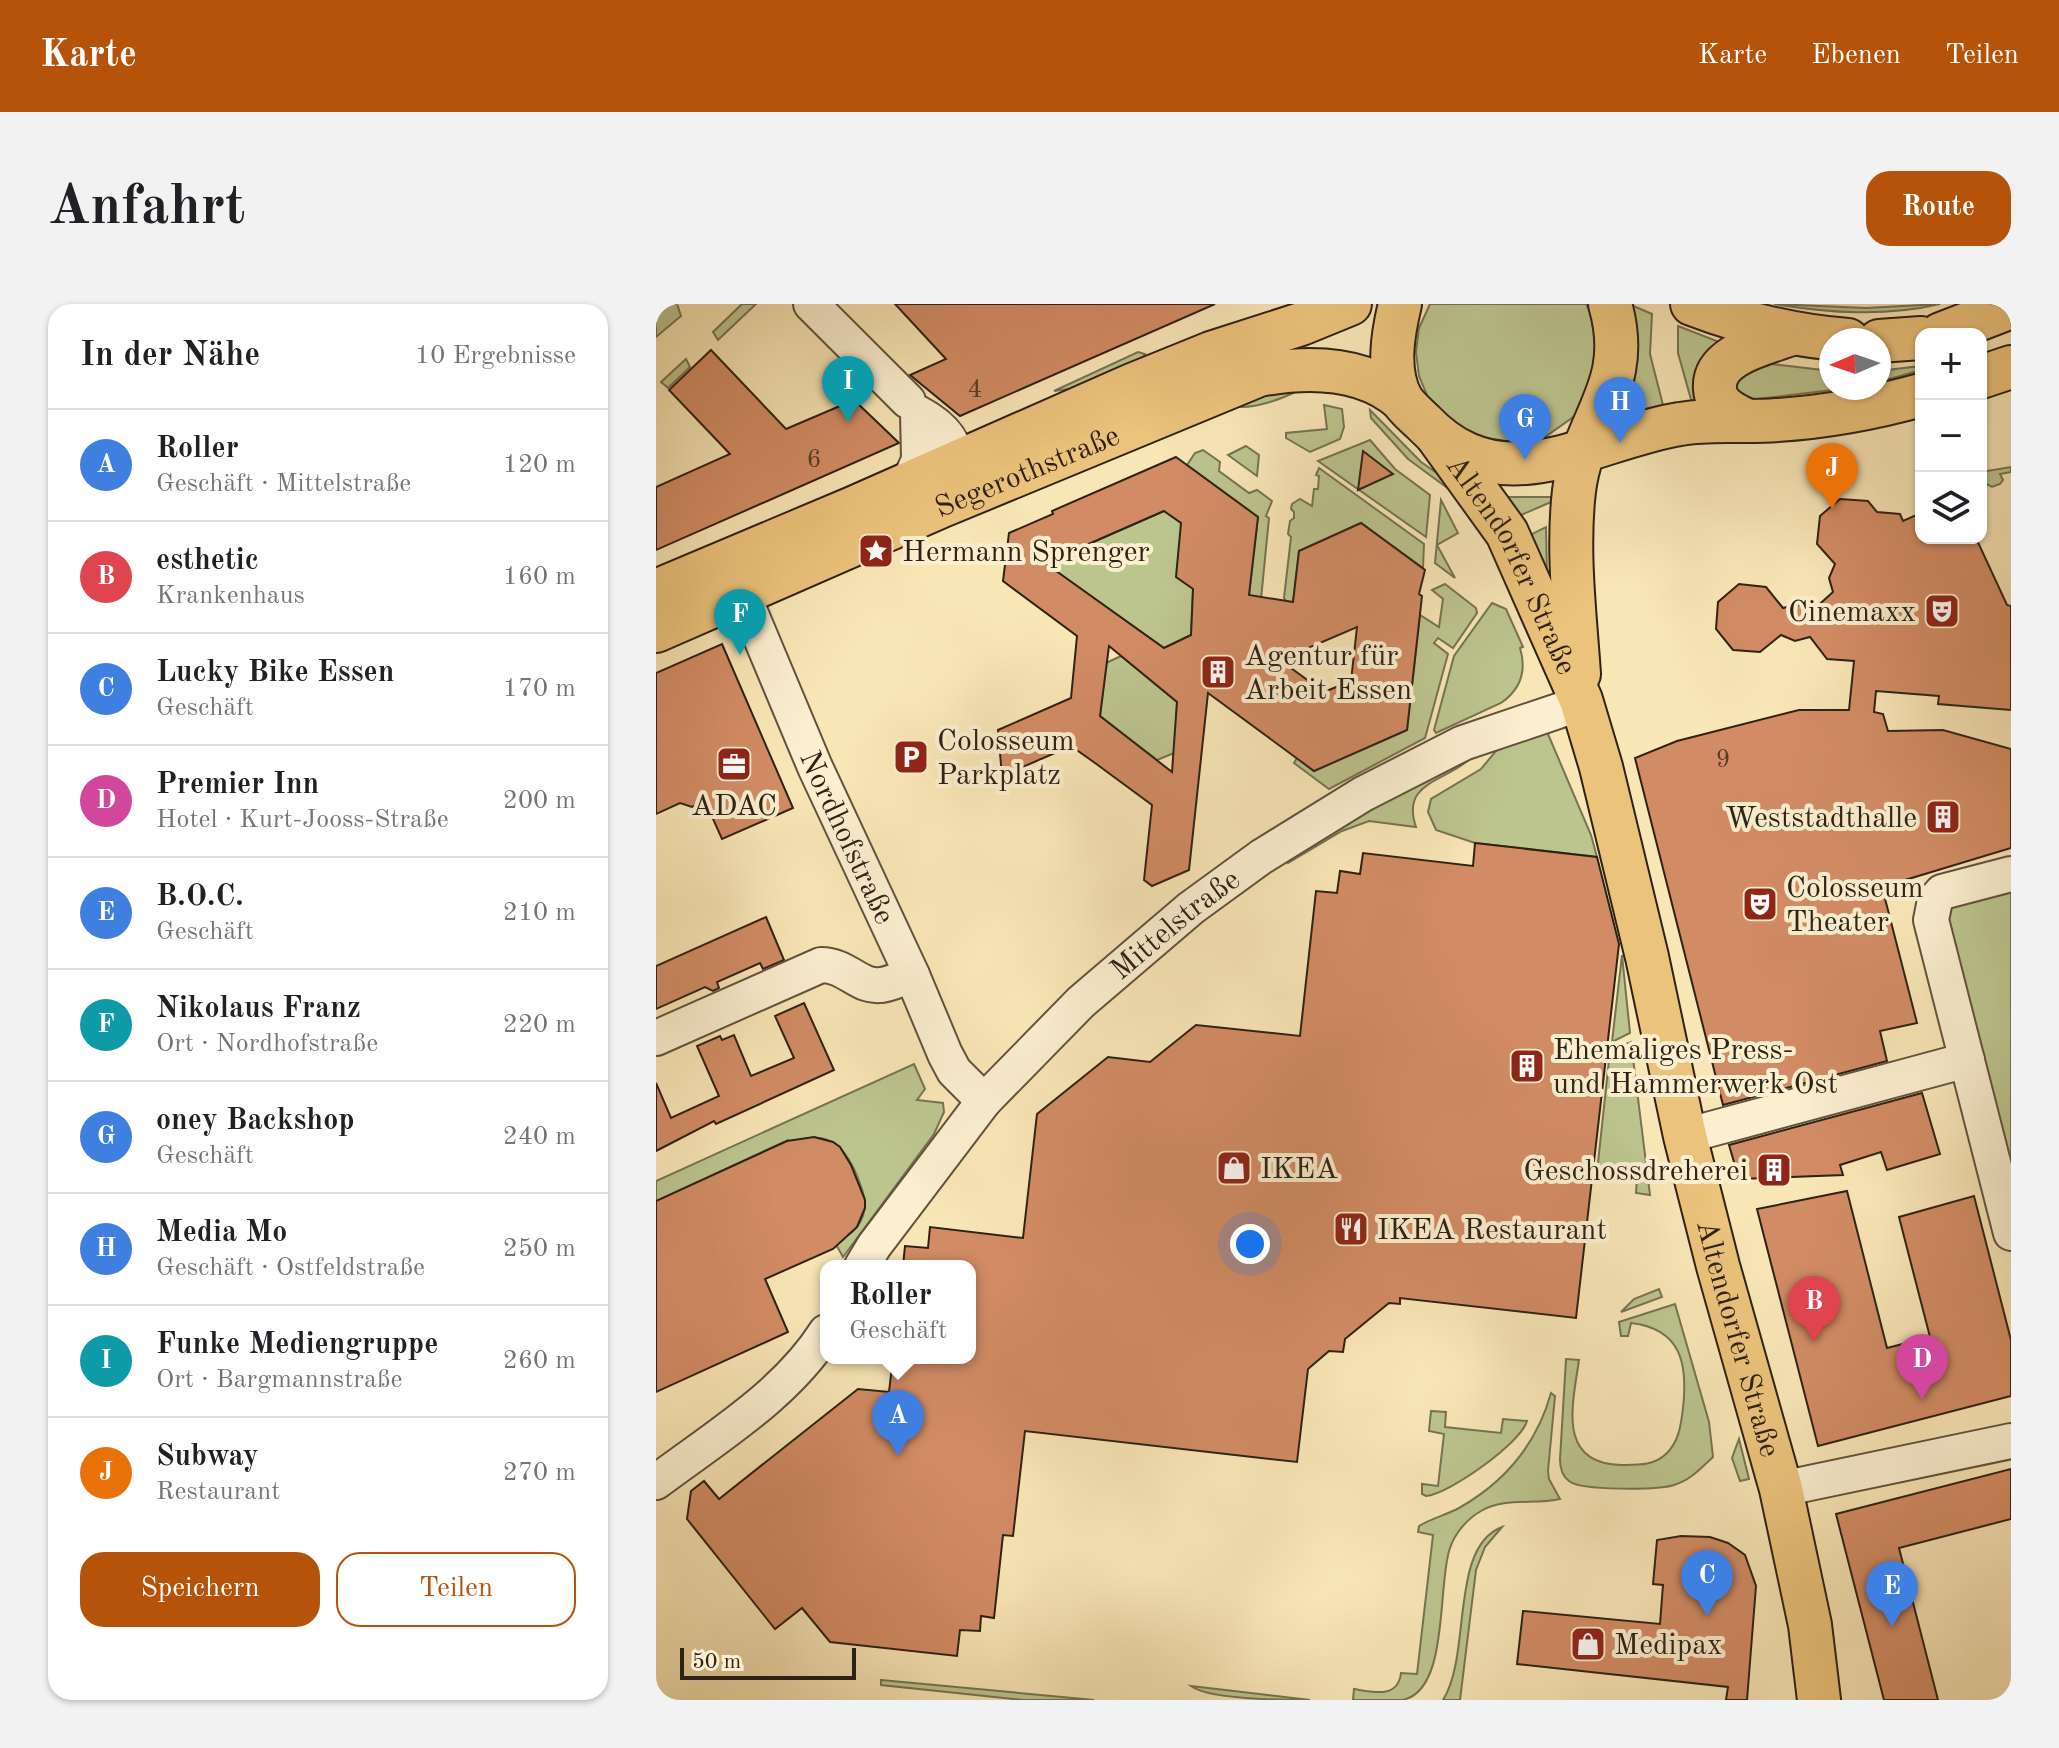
<!DOCTYPE html>
<html lang="de">
<head>
<meta charset="utf-8">
<style>
  :root { --surface:#fff; --page:#f2f2f2; --text:#202124; --muted:#757577; --line:#e0e0e0; --accent:#b45309 }
  body { margin:0; font-family:"Old Standard TT",serif; background:var(--page); color:var(--text) }
  .controls { position:absolute; right:24px; top:24px; display:grid; overflow:hidden; border-radius:16px; box-shadow:0 2px 6px #0004 }
  .controls button { width:72px; height:72px; display:grid; place-items:center; padding:0; border:0; border-bottom:2px solid var(--line); background:var(--surface); color:var(--text); font:40px sans-serif }
  .compass { position:absolute; left:1163px; top:24px; width:72px; height:72px; border-radius:50%; background:var(--surface); box-shadow:0 2px 6px #0004; rotate:268deg }
  .scale { position:absolute; left:24px; bottom:20px; width:176px; box-sizing:border-box; padding-left:8px; border:4px solid #2e2116; border-top:0; font-size:22px; line-height:28px; white-space:nowrap; color:#2e2116; -webkit-text-stroke:6px #fbefd0; paint-order:stroke }
  .you { position:absolute; left:594px; top:940px; width:28px; height:28px; margin:-20px; border:6px solid #fff; border-radius:50%; background:#1a73e8; box-shadow:0 0 0 12px #1a73e833 }
  .badge { display:grid; place-items:center; width:52px; height:52px; border-radius:50%; background:var(--accent); color:#fff; font-size:26px; font-weight:700 }
  .pin { position:absolute; translate:-50% -66px; filter:drop-shadow(0 2px 4px #0008) }
  .pin::after { content:''; position:absolute; top:42px; width:28px; height:24px; background:inherit; clip-path:polygon(0 0,100% 0,50% 100%) }
  .popup { position:absolute; left:164px; top:956px; width:156px; height:104px; box-sizing:border-box; display:grid; place-content:center; border-radius:16px; background:var(--surface); filter:drop-shadow(0 2px 6px #0005); font-size:26px; white-space:nowrap; color:var(--muted) }
  .popup b { font-size:30px; color:var(--text) }
  .popup::after { content:''; position:absolute; left:50%; top:100%; margin-left:-16px; border:16px solid transparent; border-top-color:var(--surface) }
  .list { margin:0; padding:0; list-style:none }
  h2 { display:flex; justify-content:space-between; align-items:center; height:104px; margin:0; padding:0 32px; font-size:34px }
  h2 small { font-size:26px; font-weight:400; color:var(--muted) }
  .list li { display:grid; grid-template-columns:52px 1fr auto; gap:24px; align-items:center; box-sizing:border-box; height:112px; padding:0 32px; border-top:2px solid var(--line) }
  .list b { display:block; font-size:30px; white-space:nowrap }
  .list p { margin:0; font-size:26px; white-space:nowrap; color:var(--muted) }
  .list em { font-size:26px; font-style:normal; color:var(--muted) }
  .actions { display:flex; gap:16px; padding:24px 32px }
  .actions a { flex:1; padding:18px 0; border:2px solid var(--accent); border-radius:24px; text-align:center; font-size:28px; color:var(--accent) }
  .actions .main { background:var(--accent); color:#fff }
  .icon { flex:none; width:44px; height:44px; fill:none; stroke:currentColor; stroke-width:2; stroke-linecap:round; stroke-linejoin:round }
  .map { position:relative; flex:none; width:1355px; height:1396px; overflow:hidden; border-radius:24px }
  header { display:flex; align-items:center; gap:48px; box-sizing:border-box; height:112px; padding:0 40px; background:var(--accent); color:#fff }
  header strong { font-size:38px }
  nav { display:flex; gap:44px; margin-inline-start:auto; font-size:28px }
  .intro { display:flex; align-items:center; justify-content:space-between; box-sizing:border-box; height:192px; padding:0 48px }
  h1 { margin:0; font-size:56px }
  .button { padding:20px 36px; border-radius:24px; background:var(--accent); color:#fff; font-size:28px; font-weight:700 }
  main { display:flex; gap:48px; padding:0 48px }
  aside { flex:1; background:var(--surface); border-radius:24px; box-shadow:0 2px 6px #0004 }
  .map>svg:first-child { display:block }
  .green { fill:#bdc58f; stroke:#767352; stroke-width:2 }
  .building { fill:#d28c65; stroke:#2e2116; stroke-width:2; fill-rule:evenodd }
  .lines { fill:none; stroke-linecap:round; stroke-linejoin:round }
  .minor-casing { stroke:#61523e; stroke-width:38 }
  .major-casing { stroke:#2e2116; stroke-width:46 }
  .minor { stroke:#fbefd0; stroke-width:34 }
  .major { stroke:#ecc37c; stroke-width:42 }
  .labels { text-anchor:middle; stroke-width:8; stroke-linejoin:round; paint-order:stroke }
  .number-label { font-size:26px; fill:#573c2a }
  .street-label { font-size:30px; fill:#2e2116; stroke:#fbefd0 }
  .poi-label { font-size:30px; fill:#2e2116; stroke:#fbefd0; text-anchor:start }
</style>
</head>
<body>
<header>
<strong>Karte</strong>
<nav><a>Karte</a><a>Ebenen</a><a>Teilen</a></nav>
</header>
<div class="intro"><h1>Anfahrt</h1><a class="button">Route</a></div>
<main>
<aside>
<h2>In der Nähe<small>10 Ergebnisse</small></h2>
<ul class="list">
<li><span class="badge" style="background:#3f7fe0">A</span><div><b>Roller</b><p>Geschäft · Mittelstraße</p></div><em>120 m</em></li>
<li><span class="badge" style="background:#e0444e">B</span><div><b>esthetic</b><p>Krankenhaus</p></div><em>160 m</em></li>
<li><span class="badge" style="background:#3f7fe0">C</span><div><b>Lucky Bike Essen</b><p>Geschäft</p></div><em>170 m</em></li>
<li><span class="badge" style="background:#d1479c">D</span><div><b>Premier Inn</b><p>Hotel · Kurt-Jooss-Straße</p></div><em>200 m</em></li>
<li><span class="badge" style="background:#3f7fe0">E</span><div><b>B.O.C.</b><p>Geschäft</p></div><em>210 m</em></li>
<li><span class="badge" style="background:#0f9aa8">F</span><div><b>Nikolaus Franz</b><p>Ort · Nordhofstraße</p></div><em>220 m</em></li>
<li><span class="badge" style="background:#3f7fe0">G</span><div><b>oney Backshop</b><p>Geschäft</p></div><em>240 m</em></li>
<li><span class="badge" style="background:#3f7fe0">H</span><div><b>Media Mo</b><p>Geschäft · Ostfeldstraße</p></div><em>250 m</em></li>
<li><span class="badge" style="background:#0f9aa8">I</span><div><b>Funke Mediengruppe</b><p>Ort · Bargmannstraße</p></div><em>260 m</em></li>
<li><span class="badge" style="background:#e8710a">J</span><div><b>Subway</b><p>Restaurant</p></div><em>270 m</em></li>
</ul>
<div class="actions"><a class="main">Speichern</a><a>Teilen</a></div>
</aside>
<div class="map">
<svg width="1355" height="1396" viewBox="0 0 1355 1396">
  <rect width="100%" height="100%" fill="#f9e6b7"/>
  <filter id="stains"><feTurbulence type="fractalNoise" baseFrequency=".0025" numOctaves="4"/><feColorMatrix values="0 0 0 0 .2 0 0 0 0 .09 0 0 0 0 .02 0 0 0 .5 -.17"/></filter>
  <radialGradient id="worn" r=".72"><stop offset=".6" stop-color="#630" stop-opacity="0"/><stop offset="1" stop-color="#630" stop-opacity=".3"/></radialGradient>
  <g class="green">
    <polygon points="0,0 21,0 25,12 0,33"/>
    <polygon points="86,0 100,0 62,36 57,28"/>
    <polygon points="774,0 930,0 939,17 944,54 920,111 889,133 852,141 805,128 772,94 763,72 760,48 763,24"/>
    <path d="M1118,0l92,4 74,-4c-55,13 -111,9 -166,0z"/>
    <polygon points="975,1 996,10 994,50 1007,101 966,110 964,110"/>
    <polygon points="1022,22 1071,41 1047,98 1036,99 1022,49"/>
    <polygon points="482,48 489,50 485,57 422,84 398,87"/>
    <polygon points="30,55 34,63 12,84 5,78"/>
    <polygon points="1107,59 1175,67 1175,84 1193,84 1093,96 1078,89 1078,71"/>
    <polygon points="1265,62 1265,66 1223,78 1223,67"/>
    <path d="M641,87c-15,8 -46,19 -62,15l19,-9z"/>
    <polygon points="668,101 686,105 688,123 684,135 654,148 630,134 630,129 671,125"/>
    <polygon points="714,106 765,158 788,174 805,194 752,155 715,114"/>
    <polygon points="714,136 739,165 774,191 770,233 662,157"/>
    <polygon points="590,142 603,151 601,172 572,151"/>
    <polygon points="547,146 564,158 563,167 593,189 601,186 616,197 610,212 613,214 605,295 593,292 602,213 531,161 539,149"/>
    <polygon points="1355,163 1355,168 1344,170 1347,176 1344,180 1336,183 1325,177 1325,168"/>
    <polygon points="663,164 768,240 767,264 705,219 643,247 636,307 628,294 635,233 632,230 634,217 638,214 638,208 635,205 636,200 644,195 656,202 658,185 662,185 663,172 660,171"/>
    <polygon points="848,193 895,193 895,198 856,215"/>
    <polygon points="785,196 802,229 781,241 799,274 779,259"/>
    <polygon points="508,207 525,219 537,285 535,331 508,344 398,266 399,255"/>
    <polygon points="890,223 891,274 866,235"/>
    <polygon points="789,280 820,304 821,309 797,344 782,334 778,339 792,350 769,434 673,485 638,459 641,454 658,467 751,426 764,311 783,323 787,295 776,286"/>
    <path d="M836,299l14,6 17,38 -3,1c7,23 1,41 -19,55l-65,30 -2,-3 20,-74z"/>
    <polygon points="465,352 521,398 518,449 501,456 444,412 450,359"/>
    <polygon points="889,423 935,531 941,553 819,539 780,526 772,508 775,495 825,465 849,436"/>
    <path d="M816,453c-25,25 -72,24 -56,70l-47,-6 -27,10 -54,32 -3,-3 76,-49z"/>
    <polygon points="1355,572 1355,923 1279,607"/>
    <polygon points="966,651 974,729 956,738"/>
    <polygon points="975,738 994,891 980,889 981,873 941,868 954,747"/>
    <path d="M258,760l11,25 -8,11 26,3 1,9 -10,22 -91,123 -9,-16c20,-4 32,-21 31,-41 -6,-23 -20,-63 -49,-62 -8,0 -18,5 -25,8l-3,-6 -132,61v-20z"/>
    <polygon points="1003,985 1006,993 965,1008 978,995"/>
    <path d="M1019,1000l34,118 4,35c-12,11 -22,23 -39,28 -16,5 -93,6 -105,-4 -7,-5 -9,-14 -9,-22l6,-100 13,1c-6,43 -23,104 42,105 17,0 33,1 46,-12 12,-12 14,-28 16,-45 5,-45 -2,-79 -52,-85l-3,13h-7l-2,-14z"/>
    <path d="M895,1089l4,3 -7,75 1,8 11,20c-25,6 -56,-2 -79,12 -14,8 -26,22 -31,37 -13,35 0,144 -48,152 -15,0 -33,0 -49,0l1,-11c19,3 44,10 47,-16l16,1 16,-139 -15,-3 1,-6c13,-8 27,-11 40,-18 46,-26 78,-65 92,-115z"/>
    <path d="M775,1107l15,1 -1,15 56,6 2,-14 24,2c-6,22 -78,73 -101,75l-4,-2v-10l16,2 6,-52 -15,-3z"/>
    <polygon points="1083,1135 1093,1175 1084,1177 1076,1154"/>
    <path d="M846,1223l-17,20 -9,23 -16,130h-17c29,-46 6,-153 59,-173z"/>
    <polygon points="225,1376 438,1396 367,1396 225,1381"/>
    <path d="M535,1382l119,14c-25,0 -101,0 -119,-14z"/>
  </g>
  <g class="building">
    <polygon points="239,0 559,0 304,112 254,71 290,55"/>
    <polygon points="55,46 130,125 198,96 243,139 0,246 0,183 74,150 13,86"/>
    <polygon points="707,147 737,170 702,186"/>
    <path d="M520,153l82,60 -9,78 44,7 6,-51 62,-28 64,47 -6,24 3,2 -15,134 -93,41 -106,-78 -19,177 -37,16 -8,-6 8,-75 -57,-42 -24,-17 -69,30 -4,-46 73,-32 6,-62 -74,-55 6,-48 44,-19 -1,-3zM508,207l17,12 -5,54 17,12 -2,46 -27,13 -119,-85zM701,323l-6,54 -27,11 -44,-32zM453,342l68,56 -5,70 -72,-56z"/>
    <polygon points="1184,195 1212,197 1221,208 1244,210 1247,217 1265,209 1265,234 1320,234 1351,301 1355,302 1355,406 1282,400 1283,392 1220,387 1218,408 1227,410 1232,427 1287,426 1355,445 1355,544 1226,583 1261,719 1224,727 1231,757 1067,801 979,454 1021,437 1143,406 1193,406 1198,357 1171,355 1154,333 1139,337 1125,331 1104,348 1077,346 1060,325 1062,298 1083,280 1110,283 1127,304 1142,300 1156,307 1177,288 1173,274 1179,260 1161,240 1164,212"/>
    <polygon points="66,340 137,504 66,535 49,497 36,503 24,499 0,510 0,369"/>
    <polygon points="819,539 941,553 963,640 920,1014 744,994 744,1000 733,999 689,1035 687,1048 673,1047 652,1065 641,1158 369,1127 357,1232 347,1231 338,1314 325,1312 324,1327 304,1326 301,1352 174,1338 146,1304 119,1325 31,1215 35,1187 48,1177 63,1195 202,1085 233,1088 237,1054 314,1054 314,962 247,962 249,942 272,944 274,923 367,934 381,810 452,753 494,758 540,721 644,732 660,587 681,589 684,567 704,570 707,549 817,562"/>
    <polygon points="110,613 128,656 107,665 104,659 61,678 63,684 57,687 49,683 0,705 0,662"/>
    <polygon points="148,699 178,766 60,820 58,817 0,847 0,779 15,814 63,792 41,742 64,732 66,736 78,731 95,772 138,754 119,712"/>
    <polygon points="1266,789 1284,850 1231,866 1225,848 1184,861 1187,871 1083,875 1073,841"/>
    <polygon points="158,833 177,838 184,843 195,861 209,896 209,904 201,923 177,945 109,975 132,1028 0,1088 0,897 131,837"/>
    <polygon points="1191,887 1231,1044 1274,1033 1243,913 1318,892 1355,1036 1355,1092 1162,1142 1101,905"/>
    <polygon points="1355,1165 1355,1215 1243,1244 1282,1396 1228,1396 1180,1210"/>
    <polygon points="1025,1232 1054,1233 1072,1239 1089,1251 1100,1282 1091,1396 1070,1396 1072,1383 861,1360 867,1307 1004,1320 1007,1281 997,1280 1001,1236"/>
  </g>
  <g class="lines">
    <defs>
      <g id="minor">
        <polyline points="155,0 252,97"/>
        <path d="M253,178l10,-22 -1,-47c32,17 46,38 33,74"/>
        <path id="s1" d="M76,265l83,198 97,208 33,79 9,17 30,30"/>
        <polyline points="1355,570 1286,588 1279,596 1275,616 1355,929"/>
        <path d="M0,734l165,-73c26,0 38,23 60,20 10,-1 21,-7 31,-10"/>
        <polyline points="1029,832 1311,756"/>
        <path id="s2" d="M206,962l12,-20 110,-145 97,-99 110,-94 70,-51 102,-63 100,-51 98,-33 20,-10"/>
        <path d="M0,1178c60,-45 130,-87 170,-150"/>
        <polyline points="1125,1185 1355,1137"/>
      </g>
      <g id="major">
        <path d="M744,0c-7,29 -14,67 2,96 5,8 14,15 21,22 80,84 165,17 257,2 32,-6 64,-1 97,-4 49,-3 97,-12 144,-25"/>
        <path d="M1036,0c52,20 101,32 156,36"/>
        <polyline points="1285,30 1355,3"/>
        <polyline points="1223,37 1265,34"/>
        <polyline points="1325,73 1355,63"/>
        <path d="M1088,115c-13,-6 -28,-14 -29,-30 -3,-35 51,-45 76,-55"/>
        <path id="s3" d="M781,132l70,97 74,167 20,67 46,190 38,179 33,130 63,223 29,136 9,75"/>
        <polyline points="0,287 197,204 476,81 555,49 645,20 694,0"/>
        <path id="s4" d="M0,327l286,-125 317,-131c49,-9 104,-9 143,25"/>
        <path d="M923,370c-4,-59 -12,-123 -5,-183 9,-74 60,-104 36,-187"/>
      </g>
    </defs>
    <use href="#minor" class="minor-casing"/>
    <use href="#major" class="major-casing"/>
    <use href="#minor" class="minor"/>
    <use href="#major" class="major"/>
  </g>
  <defs>
    <symbol id="sight-square" viewBox="-11 -11 22 22"><rect x="-9" y="-9" width="18" height="18" rx="4" fill="#8f2418" stroke="#fbefd0"/><path d="M0-6L1.8-2.2L6-1.7L2.9 1.2L3.7 5.4L0 3.3L-3.7 5.4L-2.9 1.2L-6-1.7L-1.8-2.2Z" fill="#fff"/></symbol>
    <symbol id="theatre-square" viewBox="-11 -11 22 22"><rect x="-9" y="-9" width="18" height="18" rx="4" fill="#8f2418" stroke="#fbefd0"/><path d="M-5-5.5Q0-4 5-5.5V0Q5 5 0 6Q-5 5-5 0ZM-3.3-2.5H-1v1.5H-3.3ZM1-2.5H3.3v1.5H1ZM-2.8 1Q0 5.5 2.8 1Z" fill="#fff"/></symbol>
    <symbol id="building-square" viewBox="-11 -11 22 22"><rect x="-9" y="-9" width="18" height="18" rx="4" fill="#8f2418" stroke="#fbefd0"/><path d="M-4-6H4V6H1V3H-1V6H-4ZM-2.5-4.3h1.7v1.8h-1.7ZM.8-4.3h1.7v1.8H.8ZM-2.5-1h1.7V.8h-1.7ZM.8-1h1.7V.8H.8Z" fill="#fff"/></symbol>
    <symbol id="parking-square" viewBox="-11 -11 22 22"><rect x="-9" y="-9" width="18" height="18" rx="4" fill="#8f2418" stroke="#fbefd0"/><path d="M-3.5-5.5H1a3.5 3.5 0 0 1 0 7H-1V5.5H-3.5ZM-1-3.4V-.6H.8a1.4 1.4 0 0 0 0-2.8Z" fill="#fff"/></symbol>
    <symbol id="office-square" viewBox="-11 -11 22 22"><rect x="-9" y="-9" width="18" height="18" rx="4" fill="#8f2418" stroke="#fbefd0"/><path d="M-6-3h4V-5.5h4V-3h4V5H-6ZM-1-4.5V-3h2v-1.5ZM-6 0V1H6V0Z" fill="#fff"/></symbol>
    <symbol id="shop-square" viewBox="-11 -11 22 22"><rect x="-9" y="-9" width="18" height="18" rx="4" fill="#8f2418" stroke="#fbefd0"/><path d="M-5-2.5h2.3a2.7 3.5 0 0 1 5.4 0H5L5.5 6h-11ZM-1.5-2.5h3a1.5 2.3 0 0 0-3 0Z" fill="#fff"/></symbol>
    <symbol id="restaurant-square" viewBox="-11 -11 22 22"><rect x="-9" y="-9" width="18" height="18" rx="4" fill="#8f2418" stroke="#fbefd0"/><path d="M-5-6h1v4h1v-4h1v4h1v-4h1v5L-1.5 .5V6h-2V.5L-5-1ZM5-6V6H3V1.5H1.5Q1.5-4 5-6Z" fill="#fff"/></symbol>
  </defs>
  <g fill-rule="evenodd">
    <use href="#sight-square" x="200" y="227" width="40" height="40"/>
    <use href="#theatre-square" x="1266" y="287" width="40" height="40"/>
    <use href="#building-square" x="542" y="348" width="40" height="40"/>
    <use href="#parking-square" x="235" y="433" width="40" height="40"/>
    <use href="#office-square" x="58" y="440" width="40" height="40"/>
    <use href="#building-square" x="1267" y="493" width="40" height="40"/>
    <use href="#theatre-square" x="1084" y="580" width="40" height="40"/>
    <use href="#building-square" x="851" y="742" width="40" height="40"/>
    <use href="#shop-square" x="558" y="844" width="40" height="40"/>
    <use href="#building-square" x="1098" y="846" width="40" height="40"/>
    <use href="#restaurant-square" x="675" y="905" width="40" height="40"/>
    <use href="#shop-square" x="912" y="1320" width="40" height="40"/>
  </g>
  <g class="labels">
    <g class="number-label">
      <text x="319" y="93">4</text>
      <text x="158" y="163">6</text>
      <text x="1067" y="463">9</text>
    </g>
    <g class="street-label">
      <text dy="10" stroke="none"><textPath href="#s4" startOffset="404">Segerothstraße</textPath></text>
      <text dy="10" stroke="none"><textPath href="#s3" startOffset="150">Altendorfer Straße</textPath></text>
      <text dy="10" stroke="none"><textPath href="#s1" startOffset="292">Nordhofstraße</textPath></text>
      <text dy="10" stroke="none"><textPath href="#s2" startOffset="466">Mittelstraße</textPath></text>
      <text dy="10" stroke="none"><textPath href="#s3" startOffset="960">Altendorfer Straße</textPath></text>
    </g>
    <g class="poi-label">
      <text x="246" y="257">Hermann Sprenger</text>
      <text x="1260" y="317" text-anchor="end">Cinemaxx</text>
      <text x="588" y="361">Agentur für<tspan x="588" dy="34">Arbeit Essen</tspan></text>
      <text x="281" y="446">Colosseum<tspan x="281" dy="34">Parkplatz</tspan></text>
      <text x="78" y="511" text-anchor="middle">ADAC</text>
      <text x="1261" y="523" text-anchor="end">Weststadthalle</text>
      <text x="1130" y="593">Colosseum<tspan x="1130" dy="34">Theater</tspan></text>
      <text x="897" y="755">Ehemaliges Press-<tspan x="897" dy="34">und Hammerwerk Ost</tspan></text>
      <text x="604" y="874">IKEA</text>
      <text x="1092" y="876" text-anchor="end">Geschossdreherei</text>
      <text x="721" y="935">IKEA Restaurant</text>
      <text x="958" y="1350">Medipax</text>
    </g>
  </g>
  <rect width="100%" height="100%" filter="url(#stains)"/>
  <rect width="100%" height="100%" fill="url(#worn)"/>
</svg>
<div class="controls">
<button>+</button>
<button>−</button>
<button><svg class="icon" aria-label="layers" viewBox="0 0 24 24"><path d="M12 4l9 5-9 5-9-5zM3 14l9 5 9-5"/></svg></button>
</div>
<svg class="compass" viewBox="-18 -18 36 36"><path d="M0-13l5 13h-10z" fill="#e53935"/><path d="M0 13l5-13h-10z" fill="#757577"/></svg>
<div class="scale">50 m</div>
<div class="you"></div>
<div class="pin badge" style="left:242px;top:1152px;background:#3f7fe0">A</div>
<div class="popup"><b>Roller</b>Geschäft</div>
<div class="pin badge" style="left:1158px;top:1038px;background:#e0444e">B</div>
<div class="pin badge" style="left:1051px;top:1312px;background:#3f7fe0">C</div>
<div class="pin badge" style="left:1266px;top:1096px;background:#d1479c">D</div>
<div class="pin badge" style="left:1236px;top:1323px;background:#3f7fe0">E</div>
<div class="pin badge" style="left:84px;top:351px;background:#0f9aa8">F</div>
<div class="pin badge" style="left:869px;top:156px;background:#3f7fe0">G</div>
<div class="pin badge" style="left:964px;top:139px;background:#3f7fe0">H</div>
<div class="pin badge" style="left:192px;top:118px;background:#0f9aa8">I</div>
<div class="pin badge" style="left:1176px;top:205px;background:#e8710a">J</div>
</div>
</main>
</body>
</html>
